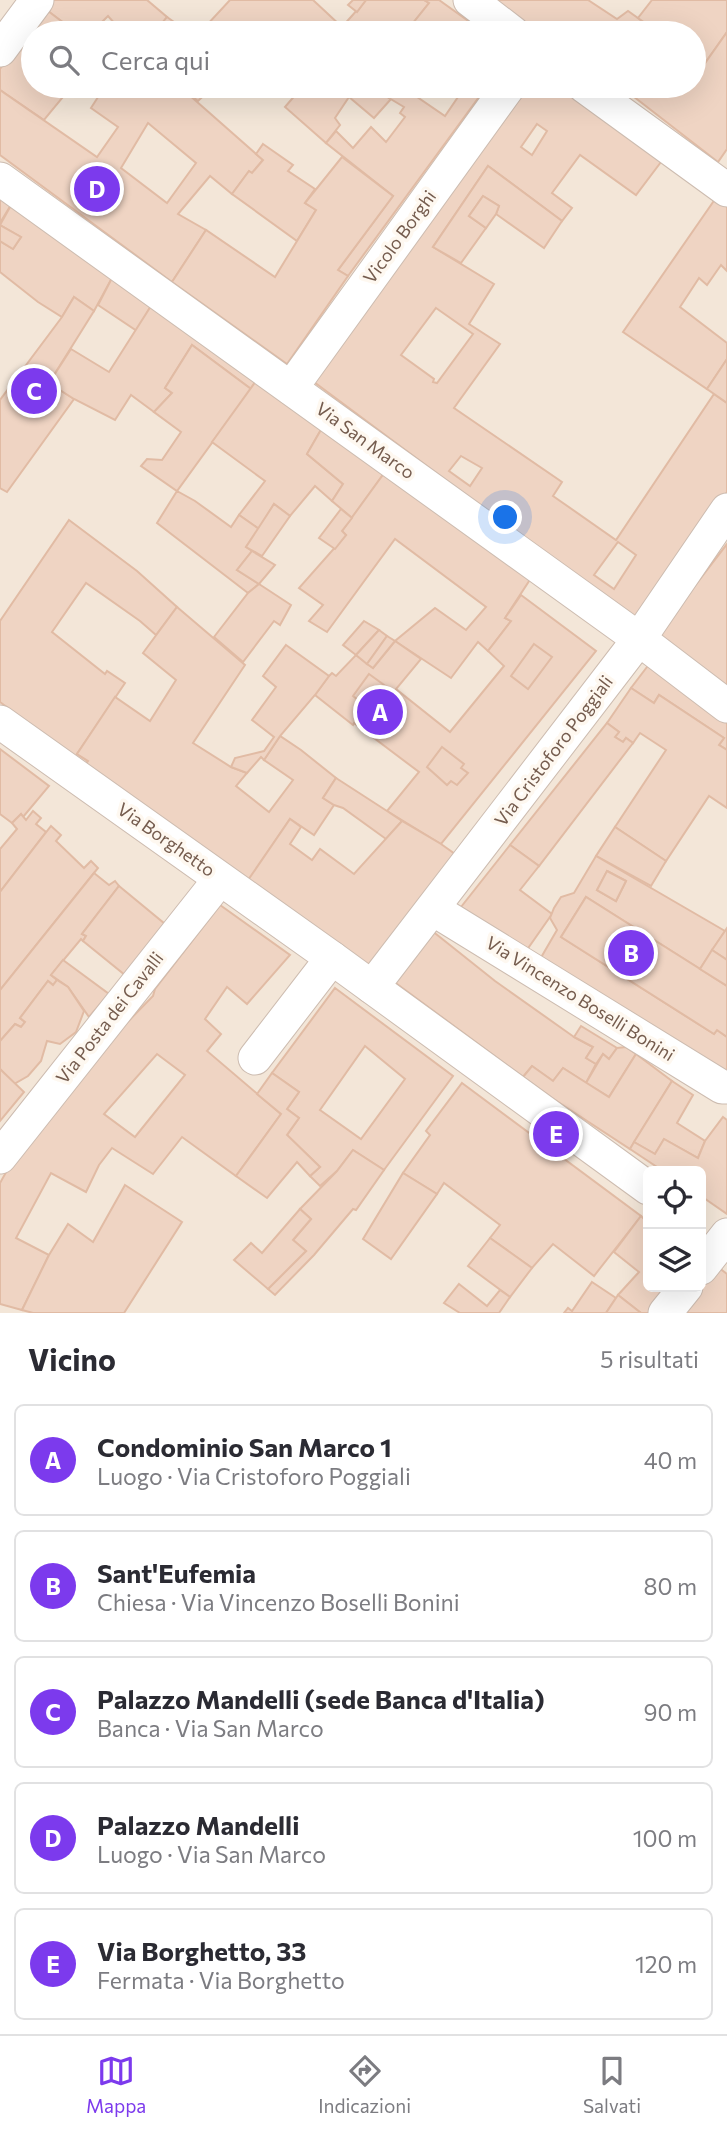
<!DOCTYPE html>
<html lang="it">
<head>
<meta charset="utf-8">
<style>
  :root { --surface:#fff; --page:#f2f2f3; --text:#2b2b33; --muted:#7c7c81; --line:#e1e1e2; --accent:#7c3aed }
  body { margin:0; font-family:Commissioner,sans-serif; background:var(--page); color:var(--text) }
  .controls { position:absolute; right:21px; bottom:21px; display:grid; overflow:hidden; border-radius:10px; box-shadow:0 7px 28px #0002 }
  .controls button { width:63px; height:63px; display:grid; place-items:center; padding:0; border:0; border-bottom:2px solid var(--line); background:var(--surface); color:var(--text); font:35px sans-serif }
  .you { position:absolute; left:506px; top:518px; width:24px; height:24px; margin:-18px; border:5px solid #fff; border-radius:50%; background:#1a73e8; box-shadow:0 0 0 10px #1a73e833 }
  .badge { display:grid; place-items:center; width:46px; height:46px; border-radius:50%; background:var(--accent); color:#fff; font-size:23px; font-weight:700 }
  .pin { position:absolute; translate:-50% -50%; border:4px solid #fff; box-shadow:0 2px 7px #0006 }
  .list { margin:0; padding:0; list-style:none }
  h2 { display:flex; justify-content:space-between; align-items:center; height:91px; margin:0; padding:0 28px; font-size:30px }
  h2 small { font-size:23px; font-weight:400; color:var(--muted) }
  .list li { display:grid; grid-template-columns:46px 1fr auto; gap:21px; align-items:center; box-sizing:border-box; height:112px; margin:0 14px 14px; padding:0 14px; border:2px solid var(--line); border-radius:10px }
  .list b { display:block; font-size:26px; white-space:nowrap }
  .list p { margin:0; font-size:23px; white-space:nowrap; color:var(--muted) }
  .list em { font-size:23px; font-style:normal; color:var(--muted) }
  .icon { flex:none; width:38px; height:38px; fill:none; stroke:currentColor; stroke-width:2; stroke-linecap:round; stroke-linejoin:round }
  .map { position:relative; flex:none; width:727px; height:1313px; overflow:hidden }
  .search { position:absolute; background:var(--surface); box-shadow:0 7px 28px #0002; left:21px; right:21px; top:21px; height:77px; display:flex; align-items:center; gap:18px; box-sizing:border-box; padding:0 24px; border-radius:38px; color:var(--muted); font-size:26px }
  .sheet { height:721px; background:var(--surface) }
  nav { display:flex; justify-content:space-around; align-items:center; box-sizing:border-box; height:98px; border-top:2px solid var(--line); background:var(--surface); font-size:19px; color:var(--muted) }
  nav a { display:grid; justify-items:center; gap:4px }
  nav .on { color:var(--accent) }
  .map>svg:first-child { display:block }
  .residential { fill:#f3e6d8; fill-rule:evenodd }
  .building { fill:#efd4c3; stroke:#e1bba4; stroke-width:2; fill-rule:evenodd }
  .lines { fill:none; stroke-linecap:round; stroke-linejoin:round }
  .minor-casing { stroke:#cdbcb0; stroke-width:35 }
  .minor { stroke:#fff; stroke-width:33 }
  .labels { text-anchor:middle; stroke-width:7; stroke-linejoin:round; paint-order:stroke }
  .street-label { font-size:18px; fill:#755c4e; stroke:#fef8f0 }
</style>
</head>
<body>
<div class="map">
<svg width="727" height="1313" viewBox="0 0 727 1313">
  <rect width="100%" height="100%" fill="#fbf4ea"/>
  <path class="residential" d="M0,0h727v1313h-727zM33,33h661v53h-661zM648,1171h53v116h-53z"/>
  <g class="building">
    <polygon points="50,0 147,0 167,17 155,32 157,33 123,33 108,16 91,33 77,33 44,8"/>
    <polygon points="230,0 313,0 342,27 366,0 424,0 429,3 405,33 289,33 276,23 266,33 196,33 206,26"/>
    <polygon points="353,0 366,0 357,12 348,5"/>
    <polygon points="424,0 439,0 485,33 405,33 429,3"/>
    <polygon points="489,0 588,0 617,19 628,11 659,33 541,33"/>
    <polygon points="652,0 727,0 727,32 703,66 694,59 694,33 659,33 638,18"/>
    <polygon points="44,8 77,33 33,33 33,86 72,86 44,120 0,90 0,69"/>
    <polygon points="167,17 174,22 188,33 155,32"/>
    <polygon points="727,32 727,149 718,162 620,86 694,86 694,59 703,66"/>
    <path d="M91,86h41l8,7 7,-7h32l84,74 -11,13 -3,-2 -17,23 -22,-18 -32,38 28,16 -34,52 -172,-127v-65l97,67 21,-30 -27,-19 9,-14zM148,123l48,40 -29,40 -46,-35z"/>
    <polygon points="179,86 214,86 198,101"/>
    <polygon points="303,86 397,86 389,98 391,99 374,118 349,97 335,118 340,125 326,143 285,107"/>
    <polygon points="397,86 401,86 445,116 460,94 448,86 487,86 348,276 338,270 393,196 326,143 336,131 353,148 371,127 386,142 405,117 400,113 404,107 389,98"/>
    <path d="M520,86h45l61,38 41,30 -31,41 -56,-40 -28,38 20,15 -10,13 -74,-55 -55,81 61,37 -25,40 31,20 -46,64 108,74 -9,14 63,44 98,-146 13,9v89l-80,124 -12,5 -325,-242zM537,124l10,7 -15,24 -11,-8zM436,308l37,26 -36,49 -4,-1 1,-3 -33,-24zM461,456l21,12 -12,18 -21,-15zM618,542l18,13 -22,34 -20,-14z"/>
    <polygon points="263,144 293,165 288,171 315,189 305,203 316,210 297,241 232,194 249,171 252,173 263,160 256,154"/>
    <polygon points="342,157 393,196 338,270 348,276 287,364 172,282 206,230 275,277 316,210 305,203"/>
    <polygon points="488,166 562,221 544,248 496,214 499,206 483,196 469,216 486,228 461,263 433,247"/>
    <polygon points="0,190 14,200 0,223"/>
    <polygon points="720,192 727,199 727,271 721,265 707,285 699,278 680,307 727,343 727,359 707,389 623,332"/>
    <polygon points="483,196 499,206 496,214 486,228 469,216"/>
    <polygon points="14,200 112,278 94,311 74,297 62,317 38,302 0,272 0,241 13,249 21,237 0,225"/>
    <polygon points="0,225 21,237 13,249 0,241"/>
    <polygon points="112,278 151,306 137,331 98,305"/>
    <polygon points="74,297 94,311 49,383 74,399 7,492 0,488 0,400 62,317"/>
    <polygon points="151,306 256,381 251,389 192,345 165,388 172,393 154,412 131,395 115,420 74,399 49,383 71,349 109,372"/>
    <polygon points="192,345 251,389 177,491 141,466 147,459 162,460 181,432 154,412 172,393 165,388"/>
    <polygon points="727,359 727,403 707,389"/>
    <polygon points="256,381 322,428 307,454 343,484 332,501 315,486 290,516 274,504 259,529 239,515 265,481 212,442"/>
    <polygon points="322,428 385,472 352,518 332,501 343,484 307,454"/>
    <polygon points="385,472 533,575 505,618 511,621 488,651 478,642 451,678 395,641 435,608 466,630 486,607 395,539 327,632 309,621 323,605 299,588 346,535 342,531"/>
    <polygon points="177,491 195,501 231,527 239,515 259,529 246,547 252,551 237,570 259,584 248,593 157,523"/>
    <polygon points="274,504 290,516 262,556 246,547"/>
    <polygon points="341,509 352,518 342,531 346,535 335,549 319,538"/>
    <polygon points="69,520 137,571 177,607 156,635 140,621 86,583 52,632 105,674 107,671 125,683 77,754 88,761 85,765 0,702 0,621"/>
    <polygon points="727,544 727,687 656,636"/>
    <polygon points="252,551 275,565 259,584 237,570"/>
    <polygon points="259,584 291,605 280,625 274,621 243,662 214,637 248,593"/>
    <polygon points="521,595 596,651 441,844 387,811 419,772 354,723 353,725 315,695 329,676 332,673 336,676 356,655 373,668 395,641 421,659 396,689 450,732 504,666 488,651 511,621 505,618"/>
    <polygon points="177,607 245,665 193,743 231,767 247,773 236,786 269,812 293,780 264,760 280,736 301,750 336,778 323,798 334,805 314,835 290,819 249,880 85,765 88,761 77,754 115,697 150,721 176,680 143,653"/>
    <polygon points="364,621 379,630 356,655 343,645"/>
    <polygon points="379,630 387,636 367,664 356,655"/>
    <polygon points="387,636 395,641 373,668 367,664"/>
    <polygon points="534,644 552,657 528,689 511,676"/>
    <polygon points="286,645 329,676 315,695 280,736 264,760 261,757 247,773 231,767 235,758 264,751 274,737 252,720 276,687 263,676"/>
    <polygon points="650,663 727,717 727,750 719,745 724,738 659,695 654,703 631,688"/>
    <polygon points="369,674 391,690 374,712 353,696"/>
    <polygon points="631,688 654,703 659,695 724,738 719,745 727,750 727,808 709,796 666,861 615,827 666,750 640,733 633,743 626,738 623,742 615,737 619,732 607,723"/>
    <polygon points="607,723 619,732 615,737 623,742 626,738 633,743 539,866 510,845"/>
    <polygon points="442,747 464,764 461,768 468,773 457,785 451,781 447,785 427,767"/>
    <polygon points="0,749 49,786 23,817 21,814 12,823 0,814"/>
    <polygon points="336,778 387,811 402,821 386,839 343,808 334,805 323,798"/>
    <polygon points="33,811 41,818 36,824 46,832 0,892 0,849 17,829 12,823 21,814 26,820"/>
    <polygon points="290,819 301,827 290,844 312,860 320,849 354,874 402,821 441,844 462,859 370,968 246,883"/>
    <polygon points="51,826 61,835 56,841 84,868 91,861 98,868 0,990 0,892"/>
    <polygon points="615,827 666,861 651,886 596,856"/>
    <polygon points="510,845 539,866 520,890 552,914 524,954 461,907"/>
    <path d="M596,856l129,75 -25,38 -114,-72 -25,40 153,97 3,-4 10,7v36l-188,-112 18,-31 -7,-12 4,-10 7,-11 13,-4zM607,871l19,10 -10,20 -19,-11z"/>
    <polygon points="607,871 626,881 616,901 597,890"/>
    <polygon points="94,873 109,885 115,881 119,886 82,934 86,936 83,941 81,939 51,975 57,980 53,985 48,981 20,1018 25,1022 21,1027 15,1024 0,1041 0,990"/>
    <polygon points="119,886 165,924 125,975 83,941 86,936 82,934"/>
    <polygon points="586,897 727,986 727,1037 717,1030 714,1034 561,937"/>
    <path d="M220,905l70,50 -43,49 -20,-17 -22,32 16,15 -14,17 74,63 -45,62 -54,-39 -29,37 -41,-26 -13,17 -13,27 -35,-19 -35,65 33,17 -27,55 -22,-6v-121l14,-25 49,-70 90,-92 2,-7zM157,1054l28,21 -50,62 -31,-23z"/>
    <polygon points="727,928 727,960 712,950"/>
    <polygon points="431,930 495,981 574,1037 593,1047 586,1058 596,1064 586,1083 563,1068 553,1081 532,1066 523,1077 393,981"/>
    <polygon points="712,950 727,960 727,986 700,969"/>
    <polygon points="63,960 109,994 89,1017 68,987 51,975"/>
    <polygon points="57,980 68,987 84,1011 76,1032 60,1044 47,1041 41,1061 28,1076 14,1084 0,1069 0,1041 15,1024 21,1027 25,1022 20,1018 48,981 53,985"/>
    <path d="M335,988l118,88 -69,94 -31,-20 -16,21 -17,15 -10,-10 10,-9 -33,-32 12,-17 -12,-9 12,-17 -27,-19zM365,1046l40,33 -44,60 -41,-29z"/>
    <polygon points="581,1026 617,1048 609,1059 603,1054 596,1064 586,1058 593,1047 574,1037"/>
    <polygon points="626,1047 636,1054 609,1097 586,1083 603,1054 609,1059 617,1048"/>
    <polygon points="636,1054 672,1081 630,1149 552,1098 523,1077 532,1066 553,1081 563,1068 609,1097"/>
    <polygon points="0,1069 24,1092 0,1121"/>
    <polygon points="272,1073 299,1092 287,1109 299,1118 287,1135 320,1167 310,1176 297,1162 267,1198 236,1176 281,1114 257,1094"/>
    <polygon points="672,1081 693,1095 677,1123 705,1141 698,1158 664,1139 655,1154 634,1142"/>
    <polygon points="462,1083 641,1216 594,1276 553,1244 532,1268 490,1238 500,1225 444,1183 437,1194 403,1173 430,1135 426,1131"/>
    <polygon points="723,1117 727,1120 727,1214 701,1196 701,1171 663,1171 630,1149 634,1142 655,1154 664,1139 698,1158 705,1141"/>
    <polygon points="353,1150 384,1170 356,1210 353,1209 314,1255 275,1295 268,1289 306,1251 293,1240 311,1219 300,1209 337,1171"/>
    <polygon points="403,1173 437,1194 391,1259 363,1239"/>
    <polygon points="125,1185 182,1222 124,1313 33,1313 22,1310 49,1255 68,1224 93,1242"/>
    <polygon points="300,1209 311,1219 293,1240 306,1251 268,1289 234,1260 251,1243 262,1253"/>
    <polygon points="641,1216 648,1223 648,1287 672,1287 650,1313 641,1313 618,1295 639,1272 614,1252"/>
    <polygon points="490,1238 532,1268 510,1297 468,1266"/>
    <polygon points="714,1264 727,1274 727,1313 675,1313"/>
    <polygon points="592,1282 616,1298 606,1313 564,1313 568,1308 572,1311"/>
    <polygon points="459,1284 487,1306 500,1290 510,1297 499,1313 460,1313 444,1303"/>
    <polygon points="618,1295 641,1313 606,1313"/>
  </g>
  <g class="lines">
    <defs>
      <g id="minor">
        <polyline points="470,0 513,33"/>
        <polyline points="0,50 37,0"/>
        <polyline points="584,86 727,190"/>
        <polyline points="0,179 639,639 727,706"/>
        <polyline points="291,388 509,86"/>
        <polyline points="0,722 332,958 648,1188"/>
        <polyline points="433,909 722,1087 727,1087"/>
        <polyline points="372,987 639,639 727,510"/>
        <polyline points="255,1058 332,958"/>
        <polyline points="0,1157 220,879"/>
        <polyline points="701,1268 727,1235"/>
        <polyline points="665,1313 686,1287"/>
      </g>
    </defs>
    <use href="#minor" class="minor-casing"/>
    <use href="#minor" class="minor"/>
  </g>
  <g class="labels">
    <g class="street-label">
      <text transform="translate(400 237) rotate(-54)" y="6">Vicolo Borghi</text>
      <text transform="translate(365 441) rotate(36)" y="6">Via San Marco</text>
      <text transform="translate(554 751) rotate(-53)" y="6">Via Cristoforo Poggiali</text>
      <text transform="translate(166 840) rotate(35)" y="6">Via Borghetto</text>
      <text transform="translate(580 999) rotate(32)" y="6">Via Vincenzo Boselli Bonini</text>
      <text transform="translate(110 1018) rotate(-52)" y="6">Via Posta dei Cavalli</text>
    </g>
  </g>
</svg>
<div class="controls">
<button><svg class="icon" aria-label="locate" viewBox="0 0 24 24"><circle cx="12" cy="12" r="6"/><path d="M12 2v4M12 18v4M2 12h4M18 12h4"/></svg></button>
<button><svg class="icon" aria-label="layers" viewBox="0 0 24 24"><path d="M12 4l9 5-9 5-9-5zM3 14l9 5 9-5"/></svg></button>
</div>
<div class="you"></div>
<div class="pin badge" style="left:380px;top:712px">A</div>
<div class="pin badge" style="left:631px;top:953px">B</div>
<div class="pin badge" style="left:34px;top:391px">C</div>
<div class="pin badge" style="left:97px;top:189px">D</div>
<div class="pin badge" style="left:556px;top:1134px">E</div>
<div class="search"><svg class="icon" aria-label="search" viewBox="0 0 24 24"><circle cx="10" cy="10" r="6"/><path d="M15 15l6 6"/></svg>Cerca qui</div>
</div>
<section class="sheet">
<h2>Vicino<small>5 risultati</small></h2>
<ul class="list">
<li><span class="badge">A</span><div><b>Condominio San Marco 1</b><p>Luogo · Via Cristoforo Poggiali</p></div><em>40 m</em></li>
<li><span class="badge">B</span><div><b>Sant'Eufemia</b><p>Chiesa · Via Vincenzo Boselli Bonini</p></div><em>80 m</em></li>
<li><span class="badge">C</span><div><b>Palazzo Mandelli (sede Banca d'Italia)</b><p>Banca · Via San Marco</p></div><em>90 m</em></li>
<li><span class="badge">D</span><div><b>Palazzo Mandelli</b><p>Luogo · Via San Marco</p></div><em>100 m</em></li>
<li><span class="badge">E</span><div><b>Via Borghetto, 33</b><p>Fermata · Via Borghetto</p></div><em>120 m</em></li>
</ul>
</section>
<nav>
<a class="on"><svg class="icon" aria-label="map" viewBox="0 0 24 24"><path d="M3 6l6-2 6 2 6-2v14l-6 2-6-2-6 2zM9 4v14M15 6v14"/></svg>Mappa</a>
<a><svg class="icon" aria-label="directions" viewBox="0 0 24 24"><path d="M12 3l9 9-9 9-9-9zM9 14v-3h6M13 9l2 2-2 2"/></svg>Indicazioni</a>
<a><svg class="icon" aria-label="saved" viewBox="0 0 24 24"><path d="M7 4h10v16l-5-4-5 4z"/></svg>Salvati</a>
</nav>
</body>
</html>
